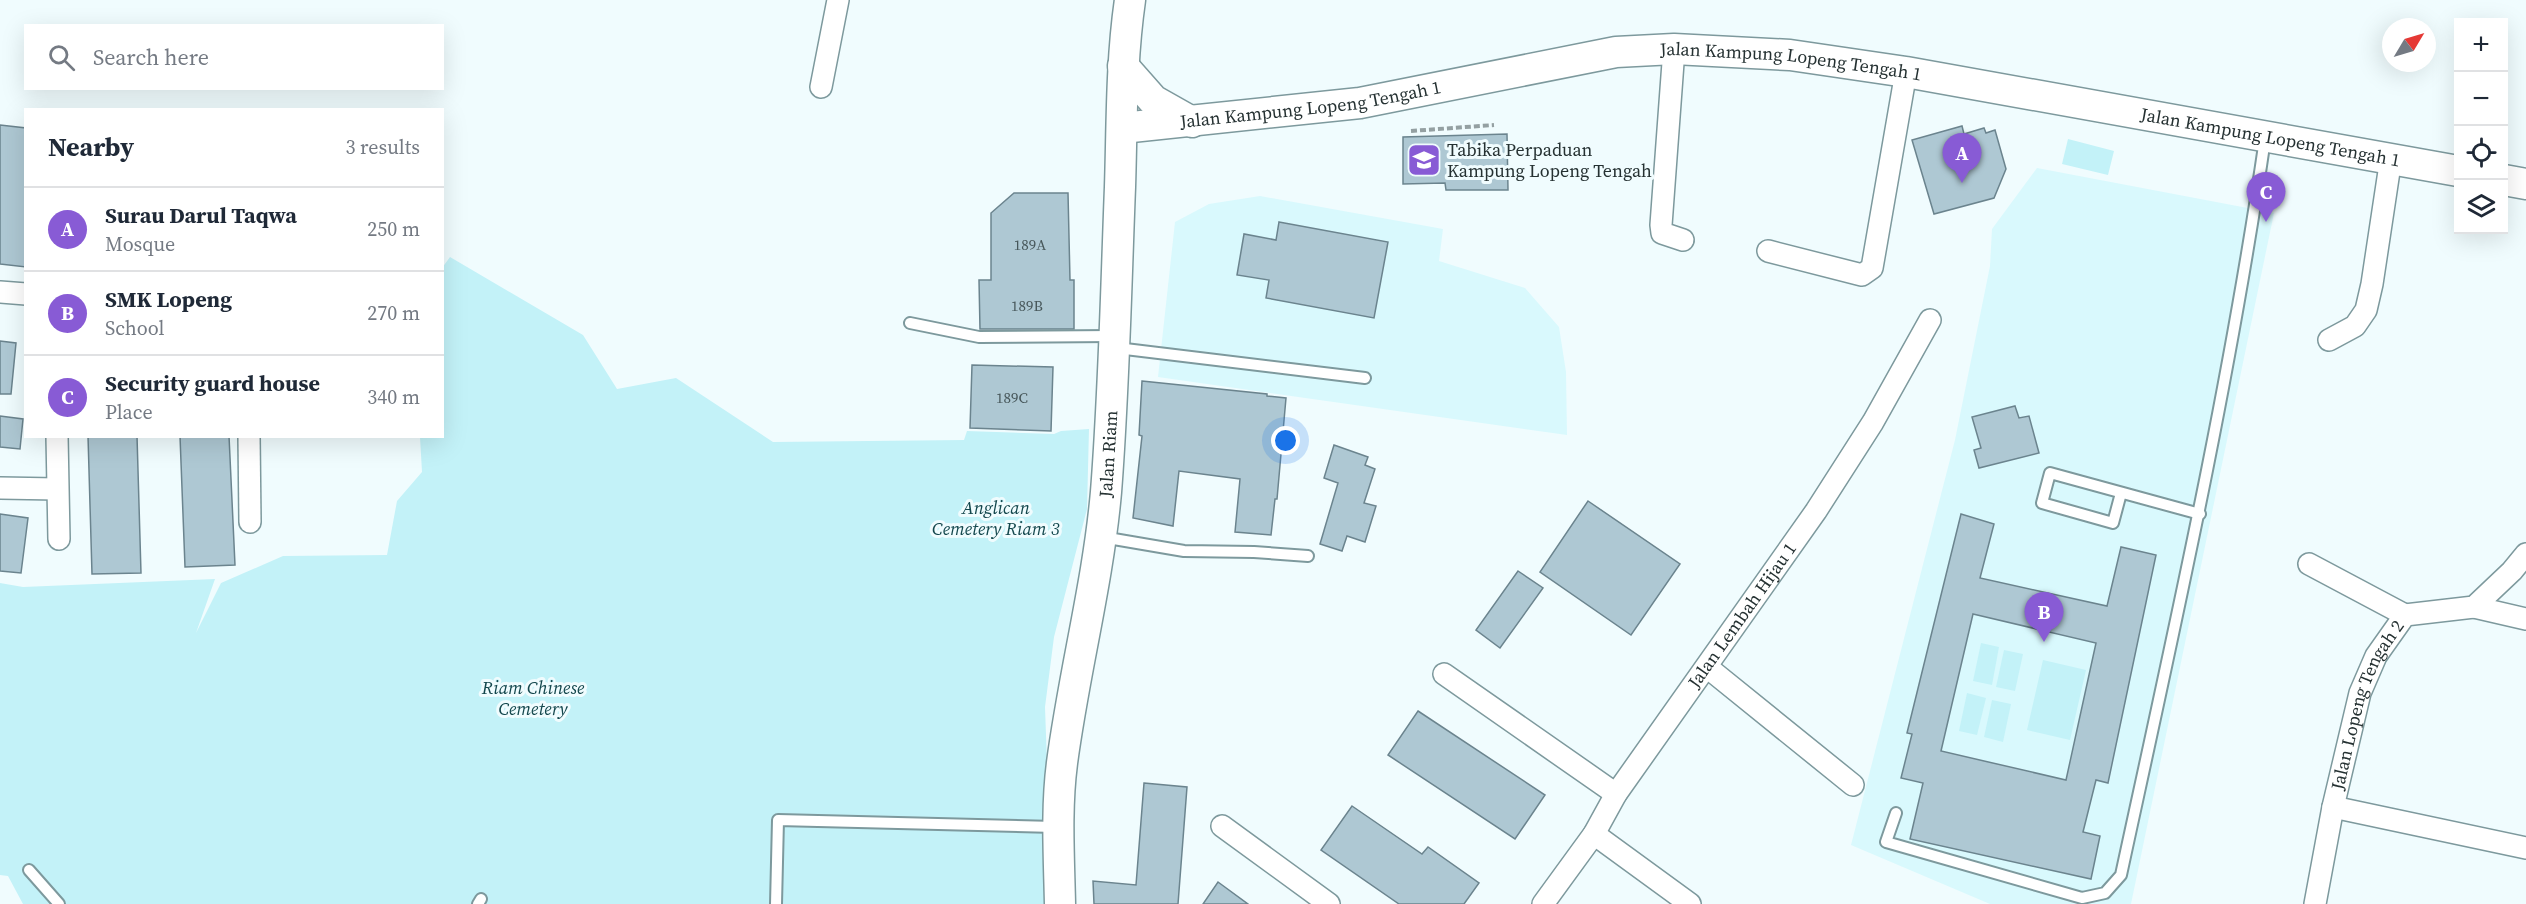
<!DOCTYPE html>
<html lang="en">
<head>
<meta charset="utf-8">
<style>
  :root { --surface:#fff; --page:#f2f2f3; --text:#1f2937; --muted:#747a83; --line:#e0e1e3; --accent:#885bd5 }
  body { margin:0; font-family:"Source Serif 4",serif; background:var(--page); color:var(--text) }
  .controls { position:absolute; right:18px; top:18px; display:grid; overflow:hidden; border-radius:0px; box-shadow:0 6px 24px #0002 }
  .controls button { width:54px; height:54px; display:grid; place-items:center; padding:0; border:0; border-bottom:2px solid var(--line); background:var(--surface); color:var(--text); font:30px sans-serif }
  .compass { position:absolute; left:2382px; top:18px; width:54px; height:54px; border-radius:50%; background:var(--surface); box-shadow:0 6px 24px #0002; rotate:52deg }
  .you { position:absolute; left:1286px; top:441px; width:21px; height:21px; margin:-15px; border:4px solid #fff; border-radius:50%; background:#1a73e8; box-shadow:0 0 0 9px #1a73e833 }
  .badge { display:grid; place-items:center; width:39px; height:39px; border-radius:50%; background:var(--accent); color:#fff; font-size:20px; font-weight:700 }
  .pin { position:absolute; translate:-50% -50px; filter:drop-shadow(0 2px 3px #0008) }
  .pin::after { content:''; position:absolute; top:32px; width:21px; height:18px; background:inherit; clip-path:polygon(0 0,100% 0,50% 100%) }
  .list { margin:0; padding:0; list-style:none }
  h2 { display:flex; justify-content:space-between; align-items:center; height:78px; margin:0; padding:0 24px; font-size:26px }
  h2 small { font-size:20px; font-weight:400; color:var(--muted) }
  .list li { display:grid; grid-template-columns:39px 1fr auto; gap:18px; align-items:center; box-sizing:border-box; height:84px; padding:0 24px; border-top:2px solid var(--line) }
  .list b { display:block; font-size:22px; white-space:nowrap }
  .list p { margin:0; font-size:20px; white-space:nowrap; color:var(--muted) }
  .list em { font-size:20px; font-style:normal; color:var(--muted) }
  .icon { flex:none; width:33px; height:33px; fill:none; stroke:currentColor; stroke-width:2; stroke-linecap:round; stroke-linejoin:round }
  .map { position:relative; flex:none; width:2526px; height:904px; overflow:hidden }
  .search { position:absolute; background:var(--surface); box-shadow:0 6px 24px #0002; left:24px; top:24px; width:420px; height:66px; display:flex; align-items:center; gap:15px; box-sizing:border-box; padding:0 21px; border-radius:0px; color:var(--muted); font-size:22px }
  .panel { position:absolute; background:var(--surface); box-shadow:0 6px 24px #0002; left:24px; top:108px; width:420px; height:330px; border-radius:0px }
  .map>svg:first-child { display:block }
  .built { fill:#d9f9fd }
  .green { fill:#c3f2f8 }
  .building { fill:#aec8d3; stroke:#6b848e; stroke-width:1.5; fill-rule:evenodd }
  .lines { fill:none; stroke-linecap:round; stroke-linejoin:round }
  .lane-casing { stroke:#7d999d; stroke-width:14 }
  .street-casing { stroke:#7d999d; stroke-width:24 }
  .secondary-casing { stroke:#7d999d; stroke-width:33 }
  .path { stroke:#94a0a2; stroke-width:4; stroke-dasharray:6 3; stroke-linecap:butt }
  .lane { stroke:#fff; stroke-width:10 }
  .street { stroke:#fff; stroke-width:21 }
  .secondary { stroke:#fff; stroke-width:30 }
  .labels { text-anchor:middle; stroke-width:6; stroke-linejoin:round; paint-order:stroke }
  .number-label { font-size:15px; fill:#47575a }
  .street-label { font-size:18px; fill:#253132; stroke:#f0fcfe }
  .poi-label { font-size:18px; fill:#253132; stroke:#f0fcfe; text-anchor:start }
  .park-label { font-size:18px; font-style:italic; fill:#13474d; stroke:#f0fcfe }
</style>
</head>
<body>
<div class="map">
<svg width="2526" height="904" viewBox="0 0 2526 904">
  <rect width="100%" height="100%" fill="#f0fcfe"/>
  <g class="built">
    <polygon points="2037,168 2274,213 2131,904 1990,904 1851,845 1955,440 1990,266 1992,229"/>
    <polygon points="1260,196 1443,229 1439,261 1525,288 1559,327 1566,372 1567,435 1158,377 1175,222 1209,204"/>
  </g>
  <g class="green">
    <polygon points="2068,139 2114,151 2108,175 2062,164"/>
    <polygon points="450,257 583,335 617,389 676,378 773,442 964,440 967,431 1054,434 1061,431 1089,429 1087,509 1054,637 1045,707 1052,904 23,904 8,876 0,875 0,583 23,587 215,579 196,633 221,583 283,556 387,555 397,501 422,472 420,437 442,436 442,268"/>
    <polygon points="1981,643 1999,647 1992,685 1973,681"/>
    <polygon points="2004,650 2023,654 2015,691 1996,687"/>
    <polygon points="2043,660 2086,670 2070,740 2027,730"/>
    <polygon points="1967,693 1986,698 1977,735 1959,731"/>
    <polygon points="1992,700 2011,704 2003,742 1984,737"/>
  </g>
  <g class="building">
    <polygon points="0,125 26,128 26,267 0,264"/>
    <polygon points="1962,126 1964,134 1984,128 1986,133 1995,130 2006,169 1994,198 1934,214 1912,140"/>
    <polygon points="1507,134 1508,190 1446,190 1445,183 1403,184 1403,137"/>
    <polygon points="1014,193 1068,193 1070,280 1074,280 1074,329 980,329 979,280 991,280 991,213"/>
    <polygon points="1279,222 1388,242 1374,318 1266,298 1269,280 1237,275 1244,234 1276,240"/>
    <polygon points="0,341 16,343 11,394 0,394"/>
    <polygon points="972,365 1053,367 1051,431 970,428"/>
    <polygon points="1142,381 1267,394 1267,396 1286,398 1277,499 1275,499 1271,535 1235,532 1240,479 1179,471 1173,526 1133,518 1142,436 1139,435"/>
    <polygon points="2015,406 2019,418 2029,416 2039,453 1979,468 1974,450 1981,448 1972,417"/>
    <polygon points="0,416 23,419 20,449 0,447"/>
    <polygon points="88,436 137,436 141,573 92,574"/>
    <polygon points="180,436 229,436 235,565 185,567"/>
    <polygon points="1334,445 1368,457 1365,465 1375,469 1364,503 1376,506 1365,542 1347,536 1342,551 1320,544 1338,483 1324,478"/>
    <polygon points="1588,501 1680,564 1631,635 1540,572"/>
    <polygon points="0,514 28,518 21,573 0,571"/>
    <path d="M1961,514l33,10 -14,54 127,28 14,-59 35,8 -48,228 -12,-3 -13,52 17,4 -9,43 -181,-40 13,-56 -22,-5 11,-44 -5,-1zM1973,614l123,29 -30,137 -125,-29z"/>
    <polygon points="1518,571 1543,588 1500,648 1476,630"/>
    <polygon points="1418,711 1545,795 1515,839 1388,755"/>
    <polygon points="1144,783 1187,787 1178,904 1094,904 1093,881 1136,885"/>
    <polygon points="1352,806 1422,854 1428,847 1479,883 1464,904 1399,904 1321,850"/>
    <polygon points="1218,882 1248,904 1203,904"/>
  </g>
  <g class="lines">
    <defs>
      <g id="lane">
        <polyline points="910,323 979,337 1112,336"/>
        <polyline points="1117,348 1365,378"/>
        <polyline points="2121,493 2113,523 2042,503 2050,473 2200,514"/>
        <polyline points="1102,537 1184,551 1254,552 1308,556"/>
        <path d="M1896,813l-10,29 196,56 23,-5 16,-18c53,-245 108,-488 144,-736"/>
        <polyline points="29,870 59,904"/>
        <polyline points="478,904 481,899"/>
        <polyline points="776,904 778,820 1055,827"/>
      </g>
      <g id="street">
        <polyline points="1674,49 1661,225 1662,233 1683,240"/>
        <polyline points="821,87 838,0"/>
        <polyline points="1768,251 1862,275 1872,268 1906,72"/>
        <polyline points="0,292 26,294"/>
        <polyline points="2329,340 2355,326 2366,310 2372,284 2391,158"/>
        <polyline points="57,436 59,539"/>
        <polyline points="249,436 250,522"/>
        <polyline points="0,488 57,489"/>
        <polyline points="2309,564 2405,615"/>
        <polyline points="2474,607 2526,619"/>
        <polyline points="1707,667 1853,785"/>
        <polyline points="1444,674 1616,794"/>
        <polyline points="2333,807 2526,848"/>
        <polyline points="1222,826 1329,904"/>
        <polyline points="1594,834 1690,904"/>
        <path id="s1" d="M1543,904l51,-70 22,-40 200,-283 57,-89 57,-102"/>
        <path id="s2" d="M2315,904l18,-97 27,-114 16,-37 29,-41 69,-8 38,-36 14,-17"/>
      </g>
      <g id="secondary">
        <polyline points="1123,66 1153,100 1192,122"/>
        <path id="s3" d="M1122,128l238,-25 256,-51 58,-3 116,6 116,17 552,99"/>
        <polyline points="2504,180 2526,184"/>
        <path id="s4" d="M1060,904c-1,-47 -4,-95 2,-141 12,-91 36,-180 44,-271 8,-101 10,-203 14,-305 2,-63 1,-125 10,-187"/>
      </g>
    </defs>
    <use href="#lane" class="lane-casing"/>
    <use href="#street" class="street-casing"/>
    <use href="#secondary" class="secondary-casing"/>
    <polyline class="path" points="1411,131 1494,125"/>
    <use href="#lane" class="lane"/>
    <use href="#street" class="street"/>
    <use href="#secondary" class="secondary"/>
  </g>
  <defs>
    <symbol id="school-square" viewBox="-11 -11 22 22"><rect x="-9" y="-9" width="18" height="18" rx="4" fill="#885bd5" stroke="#f0fcfe"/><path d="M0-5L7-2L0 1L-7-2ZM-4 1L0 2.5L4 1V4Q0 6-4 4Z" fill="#fff"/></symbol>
  </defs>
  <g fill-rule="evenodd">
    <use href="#school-square" x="1405" y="141" width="38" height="38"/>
  </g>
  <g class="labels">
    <g class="number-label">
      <text x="1030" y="250">189A</text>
      <text x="1027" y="311">189B</text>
      <text x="1012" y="403">189C</text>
    </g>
    <g class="street-label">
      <text dy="6" stroke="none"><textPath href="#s3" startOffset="676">Jalan Kampung Lopeng Tengah 1</textPath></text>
      <text dy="6" stroke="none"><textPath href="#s3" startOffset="190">Jalan Kampung Lopeng Tengah 1</textPath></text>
      <text dy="6" stroke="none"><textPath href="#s3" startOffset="1162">Jalan Kampung Lopeng Tengah 1</textPath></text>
      <text dy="6" stroke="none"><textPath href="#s4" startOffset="454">Jalan Riam</textPath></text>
      <text dy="6" stroke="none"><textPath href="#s1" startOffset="351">Jalan Lembah Hijau 1</textPath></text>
      <text dy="6" stroke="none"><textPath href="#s2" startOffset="207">Jalan Lopeng Tengah 2</textPath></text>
    </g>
    <g class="poi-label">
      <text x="1447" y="156">Tabika Perpaduan<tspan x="1447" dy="21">Kampung Lopeng Tengah</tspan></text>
    </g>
    <g class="park-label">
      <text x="996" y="514">Anglican<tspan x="996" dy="21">Cemetery Riam 3</tspan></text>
      <text x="533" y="694">Riam Chinese<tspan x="533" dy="21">Cemetery</tspan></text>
    </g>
  </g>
</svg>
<div class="controls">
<button>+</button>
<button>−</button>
<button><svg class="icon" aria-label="locate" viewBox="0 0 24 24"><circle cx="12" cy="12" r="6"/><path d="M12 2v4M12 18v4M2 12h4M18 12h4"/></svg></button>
<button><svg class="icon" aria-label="layers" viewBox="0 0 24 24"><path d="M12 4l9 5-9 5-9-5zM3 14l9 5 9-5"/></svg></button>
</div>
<svg class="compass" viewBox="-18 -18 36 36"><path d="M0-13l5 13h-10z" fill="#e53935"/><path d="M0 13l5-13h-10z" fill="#747a83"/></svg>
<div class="you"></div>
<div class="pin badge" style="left:1962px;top:183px">A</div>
<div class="pin badge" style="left:2044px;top:642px">B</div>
<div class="pin badge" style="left:2266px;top:222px">C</div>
<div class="search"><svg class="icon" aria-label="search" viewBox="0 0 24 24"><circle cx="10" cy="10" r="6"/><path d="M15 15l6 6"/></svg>Search here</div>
<section class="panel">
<h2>Nearby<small>3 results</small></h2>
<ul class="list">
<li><span class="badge">A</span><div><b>Surau Darul Taqwa</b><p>Mosque</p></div><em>250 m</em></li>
<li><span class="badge">B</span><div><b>SMK Lopeng</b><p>School</p></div><em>270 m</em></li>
<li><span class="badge">C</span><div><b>Security guard house</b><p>Place</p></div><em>340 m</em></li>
</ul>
</section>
</div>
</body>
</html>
